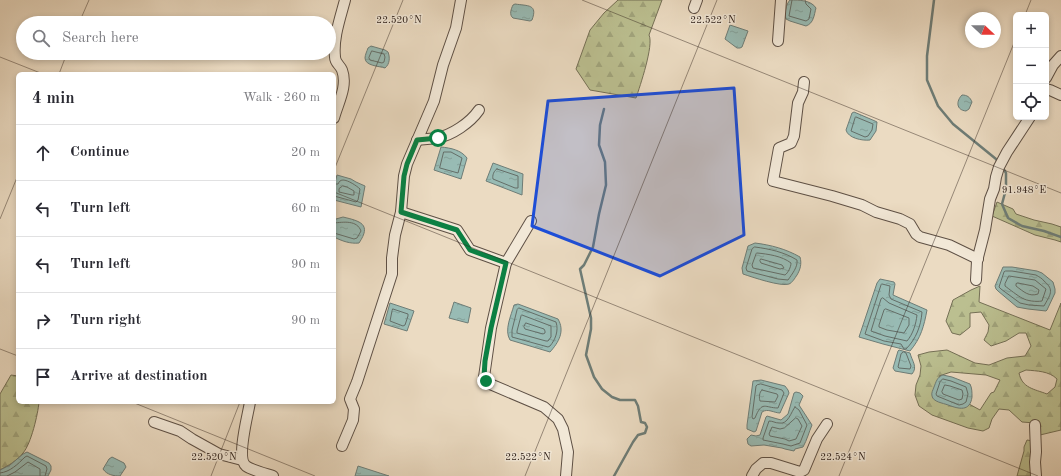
<!DOCTYPE html>
<html lang="en">
<head>
<meta charset="utf-8">
<style>
  :root { --surface:#fff; --page:#f2f2f3; --text:#2b2b33; --muted:#7c7c81; --line:#e1e1e2 }
  body { margin:0; font-family:"Old Standard TT",serif; background:var(--page); color:var(--text) }
  .controls { position:absolute; right:12px; top:12px; display:grid; overflow:hidden; border-radius:6px; box-shadow:0 2px 6px #0003 }
  .controls button { width:36px; height:36px; display:grid; place-items:center; padding:0; border:0; border-bottom:1px solid var(--line); background:var(--surface); color:var(--text); font:20px sans-serif }
  .compass { position:absolute; left:965px; top:12px; width:36px; height:36px; border-radius:50%; background:var(--surface); box-shadow:0 2px 6px #0003; rotate:112deg }
  .stop { position:absolute; width:12px; height:12px; margin:-9px; border:3px solid #0b8043; border-radius:50%; background:#fff }
  .stop.end { background:#0b8043; border-color:#fff; box-shadow:0 1px 4px #0008 }
  .list { margin:0; padding:0; list-style:none }
  h2 { display:flex; justify-content:space-between; align-items:center; height:52px; margin:0; padding:0 16px; font-size:17px }
  h2 small { font-size:13px; font-weight:400; color:var(--muted) }
  .list li { display:grid; grid-template-columns:26px 1fr auto; gap:12px; align-items:center; box-sizing:border-box; height:56px; padding:0 16px; border-top:1px solid var(--line) }
  .list b { display:block; font-size:15px; white-space:nowrap }
  .list em { font-size:13px; font-style:normal; color:var(--muted) }
  .icon { flex:none; width:22px; height:22px; fill:none; stroke:currentColor; stroke-width:2; stroke-linecap:round; stroke-linejoin:round }
  .map { position:relative; flex:none; width:1061px; height:476px; overflow:hidden }
  .search { position:absolute; background:var(--surface); box-shadow:0 2px 6px #0003; left:16px; top:16px; width:320px; height:44px; display:flex; align-items:center; gap:10px; box-sizing:border-box; padding:0 14px; border-radius:22px; color:var(--muted); font-size:15px }
  .panel { position:absolute; background:var(--surface); box-shadow:0 2px 6px #0003; left:16px; top:72px; width:320px; height:332px; border-radius:6px }
  .map>svg:first-child { display:block }
  .forest { fill:url(#forest-firs); stroke:#757056; fill-rule:evenodd }
  .water { fill:url(#water-ripples); stroke:#6e7d77 }
  .lines { fill:none; stroke-linecap:round; stroke-linejoin:round }
  .shore { stroke:#646e68; stroke-width:1 }
  .stream { stroke:#6e7d77; stroke-width:2.5 }
  .street-casing { stroke:#5e5045; stroke-width:12 }
  .street { stroke:#f2e8d7; stroke-width:10 }
  .route { stroke:#0b8043; stroke-width:5 }
  .marked { fill:#1d4ed8; fill-opacity:0.2; stroke:#1d4ed8; stroke-width:3; stroke-linejoin:round }
  .ticks { fill:none; stroke:#2f211b; stroke-width:1; stroke-opacity:0.45 }
  .ticks-label { font-size:10px; text-anchor:middle; fill:#2f211b; stroke:#f2e8d7; stroke-width:3; stroke-linejoin:round; paint-order:stroke }
</style>
</head>
<body>
<div class="map">
<svg width="1061" height="476" viewBox="0 0 1061 476">
  <defs>
    <pattern id="forest-firs" width="22" height="20" patternUnits="userSpaceOnUse"><rect width="22" height="20" fill="#bbbf90"/><path d="M5 1l3.5 6h-7zM16 11l3.5 6h-7z" fill="#a1a47c"/></pattern>
    <pattern id="water-ripples" width="26" height="14" patternUnits="userSpaceOnUse"><rect width="26" height="14" fill="#98bbb4"/><path d="M2 4q2-2 4 0t4 0M15 11q2-2 4 0t4 0" fill="none" stroke="#83a09a"/></pattern>
  </defs>
  <rect width="100%" height="100%" fill="#ebdbc2"/>
  <filter id="stains"><feTurbulence type="fractalNoise" baseFrequency=".005" numOctaves="4"/><feColorMatrix values="0 0 0 0 .2 0 0 0 0 .09 0 0 0 0 .02 0 0 0 .5 -.17"/></filter>
  <radialGradient id="worn" r=".72"><stop offset=".6" stop-color="#630" stop-opacity="0"/><stop offset="1" stop-color="#630" stop-opacity=".3"/></radialGradient>
  <g class="forest">
    <path d="M618,0h44l-13,35c5,10 -9,51 -13,63l-46,-8 -14,-21 14,-39 14,-17z"/>
    <polygon points="997,202 1013,209 1016,214 1034,220 1052,224 1061,227 1061,242 1055,240 1035,235 992,216"/>
    <path d="M980,286l-1,16 71,28 11,-27v127l-21,5 -5,-12 -13,-1 -13,-12 -10,-1 -7,10 -3,9 -6,3 -15,-3 -36,-13 -13,-9 -4,-11 1,-10 4,-10 1,-9 -3,-11 11,-3 18,-2 28,13 14,2 18,-7 18,-2 6,-10 -5,-13h-7l-13,8 -15,5 -7,-6 4,-8 1,-7 -8,-13 -11,1v14l-10,8 -8,-2 -6,-12 7,-21 18,-10zM1026,370c11,1 23,1 31,9l-2,8 -8,7c-13,-5 -25,-6 -28,-21zM951,372l35,3 14,5 -6,12 -3,1 -11,17 -11,-6 -2,2 -28,-30z"/>
    <path d="M11,375l7,1v26h21c-1,12 -8,42 -16,51 -6,8 -14,12 -23,17v-76z"/>
    <polygon points="1027,440 1033,441 1034,476 1017,476 1024,451 1024,447"/>
  </g>
  <g class="water">
    <path d="M790,0c9,0 21,0 26,8 -2,7 -2,15 -10,18l-16,-5 -4,-2c-2,-5 0,-15 4,-19z"/>
    <path d="M515,4c13,2 23,0 17,16l-2,1 -17,-3c-4,-3 -2,-9 0,-13z"/>
    <polygon points="730,25 748,31 742,47 740,48 737,48 725,39"/>
    <path d="M371,46l14,4 3,2c2,5 2,12 -3,16 -6,-2 -20,-2 -20,-10 0,-3 2,-7 3,-10z"/>
    <path d="M962,95c5,0 8,2 10,7l-3,7 -3,2c-10,-1 -10,-10 -4,-16z"/>
    <path d="M854,112l21,9 2,1 -1,9 -6,9c-8,1 -22,-2 -24,-10l6,-17z"/>
    <path d="M441,147c10,1 20,3 26,11l-6,21 -27,-9z"/>
    <polygon points="493,163 523,174 522,195 486,181"/>
    <polygon points="337,175 351,179 356,182 365,186 361,207 334,200 334,186"/>
    <path d="M343,217c17,4 29,7 16,26 -9,1 -17,-2 -25,-6v-15l2,-3z"/>
    <path d="M755,243c16,2 31,6 45,14 2,7 0,13 -3,18 -2,3 -5,8 -8,9 -8,3 -37,-7 -46,-10l-1,-6 6,-22z"/>
    <polygon points="1003,267 1012,267 1037,271 1042,273 1053,282 1055,289 1055,293 1047,310 1046,311 1028,309 1017,307 998,291 996,289 995,286"/>
    <path d="M880,279l14,3 1,2 -2,11 34,15c-3,16 -6,28 -17,41l-27,-7 -24,-7 18,-54z"/>
    <polygon points="454,302 471,308 468,323 449,318"/>
    <polygon points="390,303 414,311 407,331 384,324"/>
    <path d="M518,304l40,15c7,12 1,23 -8,33l-40,-12c-6,-10 1,-24 4,-35z"/>
    <path d="M899,350l11,3c2,8 8,14 2,21l-17,-3 -2,-3 5,-17z"/>
    <path d="M943,375l9,2 18,7c2,4 2,8 2,13 -2,15 -13,12 -24,8 -5,-2 -15,-3 -16,-9 -1,-3 1,-6 2,-9 2,-5 3,-10 9,-12z"/>
    <path d="M761,380l24,6 3,4 1,3 -9,20c-6,0 -12,-5 -18,-1l-6,19 -2,1 -7,-3v-4l6,-44z"/>
    <path d="M796,392l4,1 3,3 -4,9 13,20c-3,7 -5,15 -9,22l-8,2 -1,2 -9,-2 -3,-1 -18,-3 -13,1 -3,-2 -1,-5 4,-4 5,1 4,-1 6,-18 1,-1 14,4 7,-6 6,-21z"/>
    <polygon points="27,452 49,463 51,466 51,470 48,476 0,476 0,470 10,465 23,454"/>
    <path d="M112,457l12,6 2,4 -6,9c-6,0 -13,-1 -17,-7l6,-10z"/>
    <polygon points="358,466 389,476 355,476"/>
  </g>
  <g class="lines">
    <g class="shore">
      <polyline points="792,0 789,16 806,21 809,19 811,9 806,4 805,0"/>
      <polygon points="372,51 384,54 385,57 384,62 382,63 370,60 369,58"/>
      <polygon points="856,117 873,124 872,130 868,136 865,137 851,131 855,118"/>
      <polygon points="444,152 451,152 462,158 458,173 440,168"/>
      <path d="M497,169l21,7v12h-3l-22,-9c-1,-3 1,-9 4,-10z"/>
      <path d="M334,184h4c1,-2 2,-4 5,-4 5,0 14,6 17,9l-2,11 -2,2 -22,-6"/>
      <polygon points="343,186 347,187 354,191 354,195 352,195 339,192 339,189"/>
      <path d="M334,223c10,-1 23,-3 27,8l-4,7 -3,1 -20,-6"/>
      <path d="M755,247c15,2 29,5 42,13 1,7 -5,14 -9,20l-10,-1 -31,-8 -1,-3 6,-19z"/>
      <path d="M757,253c11,1 25,3 34,10 0,4 -3,10 -6,12l-32,-7 -1,-3 4,-11z"/>
      <polygon points="761,259 782,265 784,268 780,269 761,263 760,261"/>
      <path d="M1006,271h6l24,4c3,2 6,3 8,6 11,9 6,14 0,25l-15,-1 -9,-2 -19,-14 -2,-2 5,-15z"/>
      <path d="M1009,276l26,4 11,9 -4,12c-6,1 -15,0 -20,-3 -4,-2 -13,-9 -17,-12v-2z"/>
      <path d="M1018,283l15,3 6,4 -1,4c-9,3 -14,-2 -22,-8v-2z"/>
      <path d="M882,284l8,2 -1,9 2,4 31,13c-1,14 -6,27 -16,37h-2l-3,-5 -17,-3 -19,-7 16,-49z"/>
      <path d="M883,298l6,5 28,12c-1,9 -4,19 -10,26l-22,-5 -14,-5 10,-32z"/>
      <path d="M519,308l37,14c3,9 -1,18 -6,24l-2,1 -36,-10v-7l5,-20z"/>
      <polygon points="393,309 408,314 408,316 405,325 403,326 390,321 392,311"/>
      <polygon points="886,309 909,318 909,325 904,333 887,330 879,327 879,325 884,310"/>
      <polygon points="522,315 551,326 551,337 548,341 546,341 517,333 517,331 521,316"/>
      <polygon points="526,323 544,329 545,331 545,333 543,334 525,329 524,327"/>
      <polygon points="904,352 906,353 911,366 910,369 899,368 898,367 901,354"/>
      <polygon points="943,379 951,381 966,387 968,394 966,402 963,404 959,405 937,396 936,394 940,382"/>
      <path d="M761,384l21,6 2,3 -6,15c-13,0 -16,-8 -23,10l-2,1 -1,-2 4,-31 1,-1z"/>
      <polygon points="945,385 950,386 962,390 963,394 962,399 959,400 943,394 942,392"/>
      <path d="M762,390l15,4 1,2 -3,6 -15,-1c-1,-3 -1,-9 2,-11z"/>
      <path d="M795,407l4,3 8,15 -7,18 -9,3 -8,-2 -20,-4v-2l6,-17c4,0 6,2 10,2 9,2 12,-11 16,-16z"/>
      <polygon points="796,418 798,419 802,426 796,439 789,441 785,439 770,436 769,434 772,427 780,429 784,428"/>
      <path d="M0,473c10,-1 18,-9 25,-16l2,-1 19,10 1,3 -2,7"/>
      <polyline points="7,476 15,472 28,462 40,469 40,476"/>
    </g>
    <g class="stream">
      <polyline points="934,0 927,56 927,80 938,106 953,124 996,159 998,162"/>
      <polyline points="604,109 600,125 599,145 605,162 606,185 599,214 593,247 584,265 580,269 591,318 591,329 586,355 594,377 602,389 612,397 620,400 635,400 638,406 641,422 645,423 647,427 645,433 638,435 633,442 614,476"/>
      <polyline points="1003,168 1006,173 1006,189 1002,204 1008,218 1022,226 1044,231 1061,237"/>
    </g>
    <defs>
      <g id="street">
        <polyline points="694,8 697,0"/>
        <polyline points="778,41 781,0"/>
        <polyline points="1046,78 1053,65 1061,56"/>
        <polyline points="804,82 803,92 798,103 794,136 791,143 779,148 773,181 832,196 862,205 876,212 900,219 910,224 916,234 920,237 949,245 978,259"/>
        <polyline points="1046,89 1050,90 1061,95"/>
        <path d="M334,118c4,-15 14,-32 8,-48 -2,-5 -7,-7 -7,-13 -2,-19 5,-38 10,-57"/>
        <path d="M417,140c7,-1 13,-1 20,-2 15,-3 33,-15 42,-28"/>
        <polyline points="401,212 457,230 470,250 506,263"/>
        <polyline points="531,221 506,263 491,328 484,377 486,381 490,384 544,407 558,419 563,429 568,452 566,476"/>
        <polyline points="976,280 977,261 985,230 990,199 994,189 996,177 999,167 1007,152 1030,117"/>
        <path d="M250,402c-2,13 -14,56 -4,64 5,4 21,8 27,10"/>
        <polyline points="154,422 180,431 192,439 219,454 242,460"/>
        <polyline points="1035,425 1036,452 1035,462 1036,476"/>
        <polyline points="342,446 353,420 354,409 350,399 357,382 392,274 392,258 395,235 401,212 404,176 407,164 434,101 443,65 456,28 461,0"/>
        <polyline points="752,476 756,469 763,463 771,463 800,472 804,470 817,439 827,424"/>
      </g>
    </defs>
    <use href="#street" class="street-casing"/>
    <use href="#street" class="street"/>
  </g>
  <g class="lines">
    <polyline class="route" points="438,138 417,140 407,164 404,176 401,212 457,230 470,250 506,263 491,328 485,361 484,377 486,381"/>
  </g>
  <path class="marked" d="M734,88l10,147 -84,41 -128,-50 16,-125z"/>
  <path class="ticks" d="M582,0l479,193M1025,15l6,-15M79,23l10,-23M0,57l43,17M59,74l8,-21M334,170l69,-170M334,192l704,284M0,219l18,-44M0,349l18,7M132,402l183,74M211,476l29,-74M525,476l192,-476M839,476l177,-438"/>
  <g class="ticks-label">
    <text x="399" y="23">22.520°N</text>
    <text x="713" y="23">22.522°N</text>
    <text x="1024" y="193">91.948°E</text>
    <text x="214" y="460">22.520°N</text>
    <text x="528" y="460">22.522°N</text>
    <text x="843" y="460">22.524°N</text>
  </g>
  <rect width="100%" height="100%" filter="url(#stains)"/>
  <rect width="100%" height="100%" fill="url(#worn)"/>
</svg>
<div class="controls">
<button>+</button>
<button>−</button>
<button><svg class="icon" aria-label="locate" viewBox="0 0 24 24"><circle cx="12" cy="12" r="6"/><path d="M12 2v4M12 18v4M2 12h4M18 12h4"/></svg></button>
</div>
<svg class="compass" viewBox="-18 -18 36 36"><path d="M0-13l5 13h-10z" fill="#e53935"/><path d="M0 13l5-13h-10z" fill="#7c7c81"/></svg>
<div class="stop" style="left:438px;top:138px"></div>
<div class="stop end" style="left:486px;top:381px"></div>
<div class="search"><svg class="icon" aria-label="search" viewBox="0 0 24 24"><circle cx="10" cy="10" r="6"/><path d="M15 15l6 6"/></svg>Search here</div>
<section class="panel">
<h2>4 min<small>Walk · 260 m</small></h2>
<ul class="list">
<li><svg class="icon" aria-label="ahead" viewBox="0 0 24 24"><path d="M12 20V5M6 11l6-6 6 6"/></svg><div><b>Continue</b></div><em>20 m</em></li>
<li><svg class="icon" aria-label="left" viewBox="0 0 24 24"><path d="M17 20v-9H6M10 6l-5 5 5 5"/></svg><div><b>Turn left</b></div><em>60 m</em></li>
<li><svg class="icon" aria-label="left" viewBox="0 0 24 24"><path d="M17 20v-9H6M10 6l-5 5 5 5"/></svg><div><b>Turn left</b></div><em>90 m</em></li>
<li><svg class="icon" aria-label="right" viewBox="0 0 24 24"><path d="M7 20v-9h11M14 6l5 5-5 5"/></svg><div><b>Turn right</b></div><em>90 m</em></li>
<li><svg class="icon" aria-label="arrive" viewBox="0 0 24 24"><path d="M6 21V4h12l-3 4 3 4H6"/></svg><div><b>Arrive at destination</b></div></li>
</ul>
</section>
</div>
</body>
</html>
